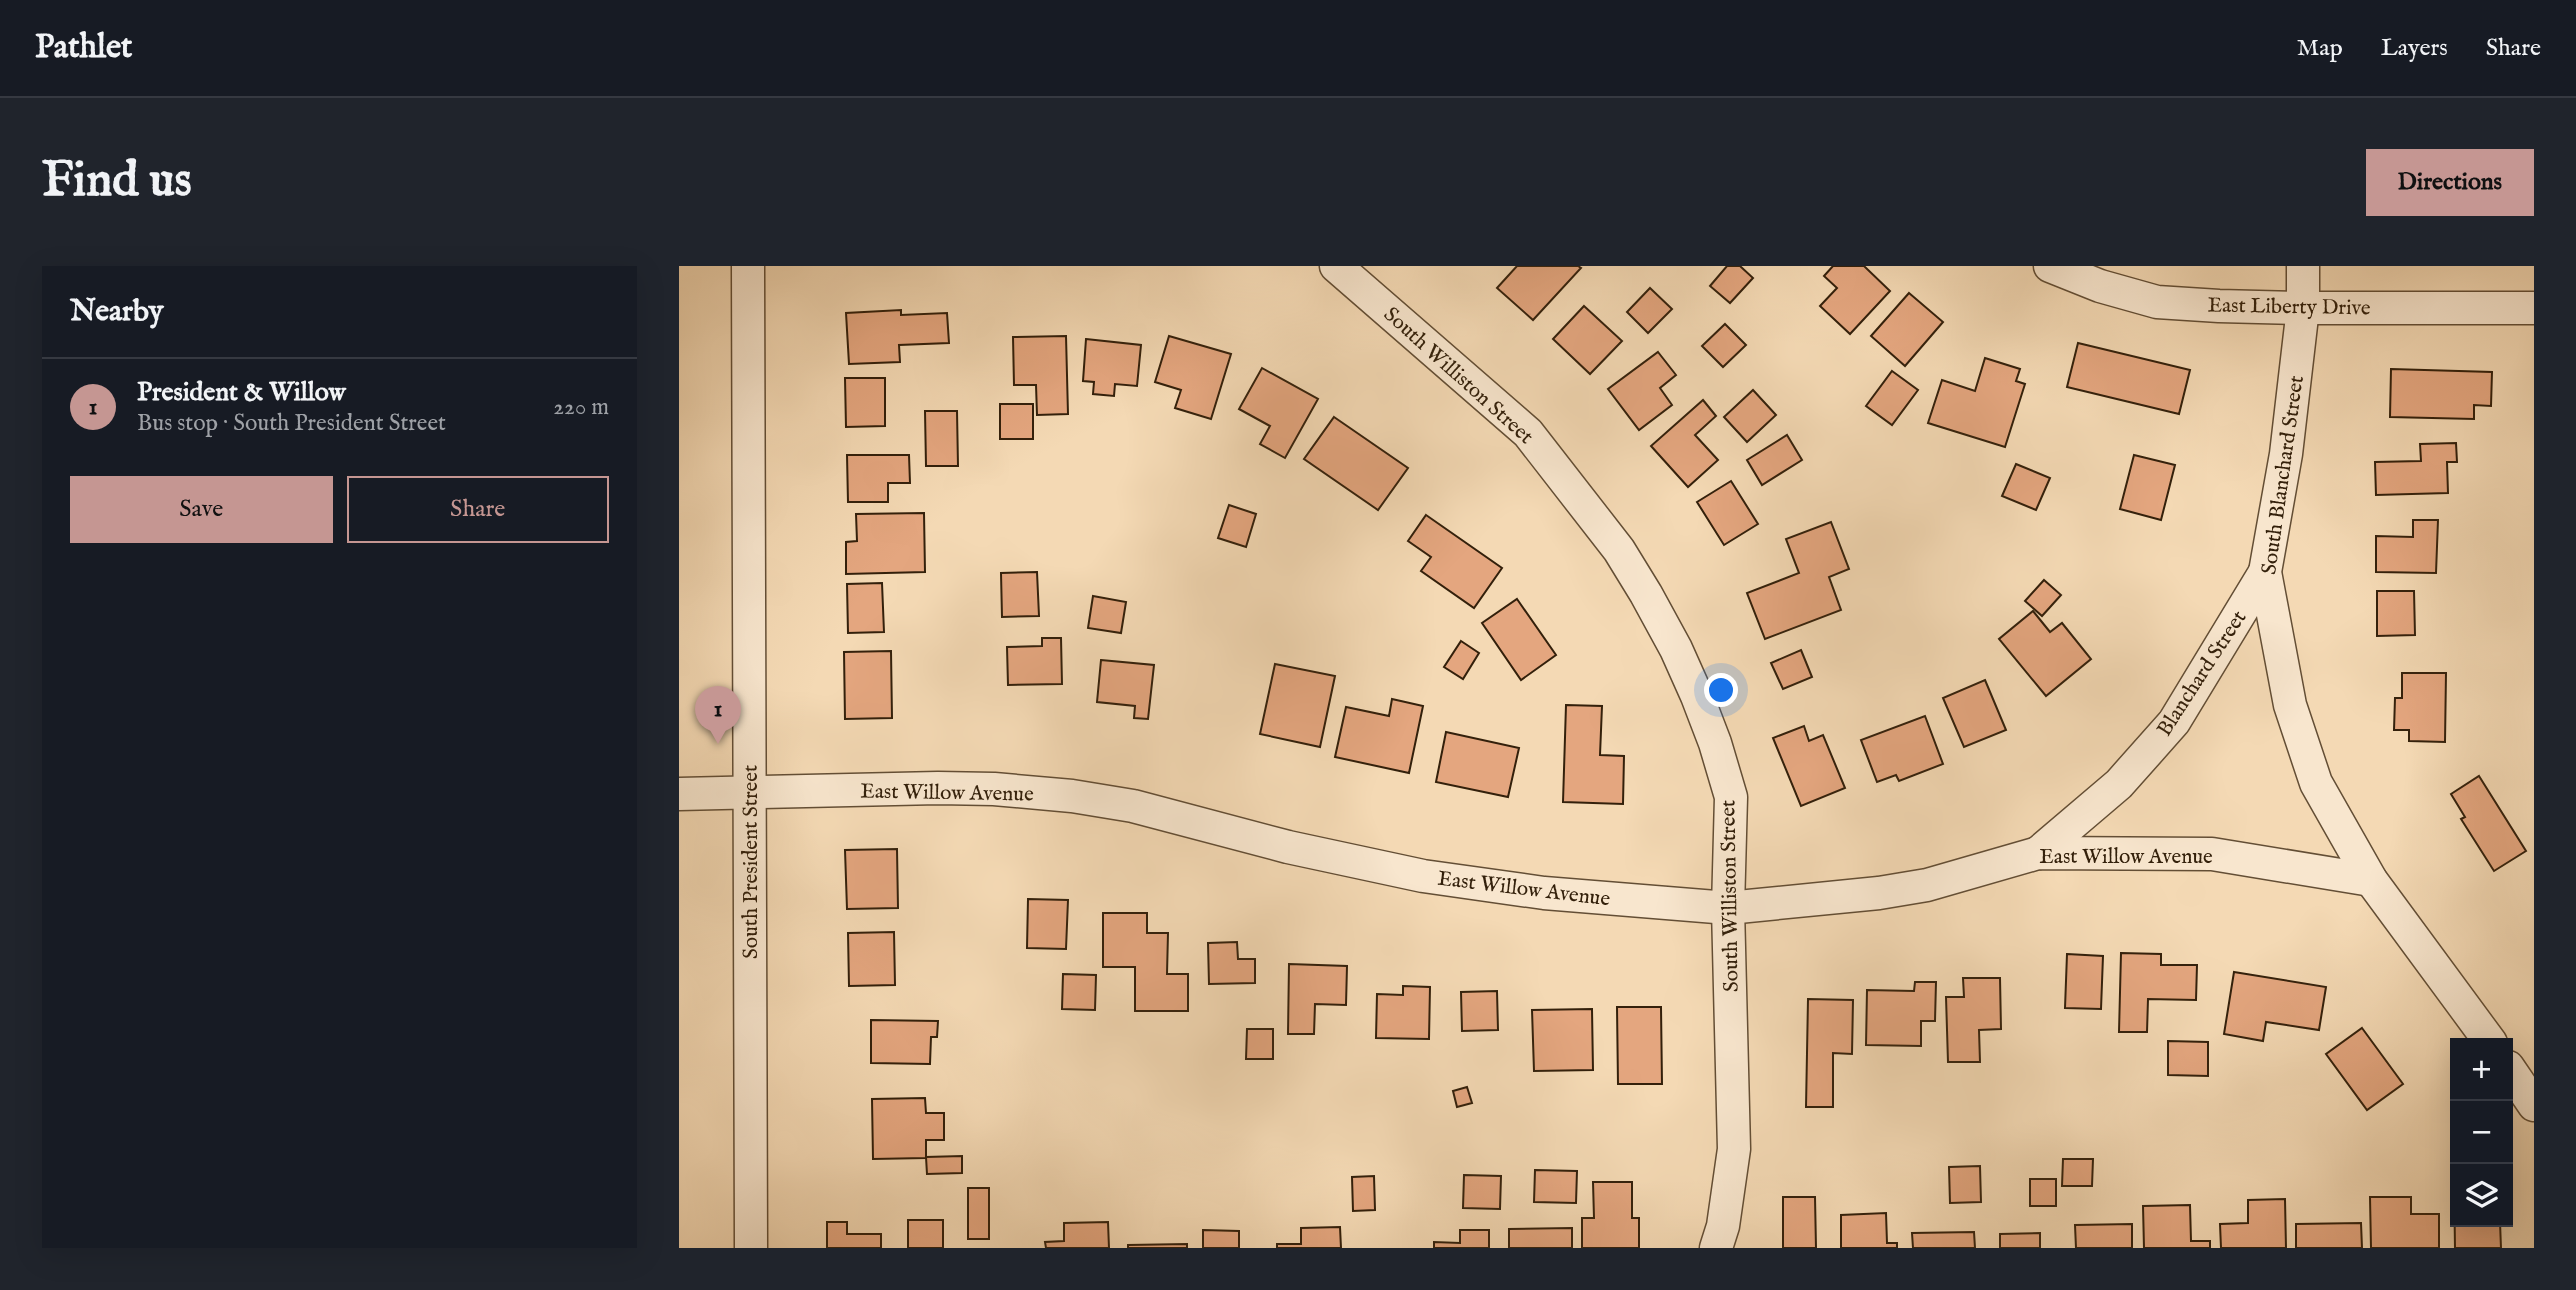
<!DOCTYPE html>
<html lang="en">
<head>
<meta charset="utf-8">
<style>
  :root { --surface:#171b24; --page:#20242c; --text:#f1f3f6; --muted:#9ea1a6; --line:#363941; --accent:#c59692 }
  body { margin:0; font-family:"IM FELL English",serif; background:var(--page); color:var(--text) }
  .controls { position:absolute; right:21px; bottom:21px; display:grid; overflow:hidden; border-radius:0px; box-shadow:0 7px 28px #0002 }
  .controls button { width:63px; height:63px; display:grid; place-items:center; padding:0; border:0; border-bottom:2px solid var(--line); background:var(--surface); color:var(--text); font:35px sans-serif }
  .you { position:absolute; left:1043px; top:425px; width:24px; height:24px; margin:-18px; border:5px solid #fff; border-radius:50%; background:#1a73e8; box-shadow:0 0 0 10px #1a73e833 }
  .badge { display:grid; place-items:center; width:46px; height:46px; border-radius:50%; background:var(--accent); color:#111; font-size:23px; font-weight:700 }
  .pin { position:absolute; translate:-50% -58px; filter:drop-shadow(0 2px 4px #0008) }
  .pin::after { content:''; position:absolute; top:37px; width:24px; height:21px; background:inherit; clip-path:polygon(0 0,100% 0,50% 100%) }
  .list { margin:0; padding:0; list-style:none }
  h2 { display:flex; justify-content:space-between; align-items:center; height:91px; margin:0; padding:0 28px; font-size:30px }
  h2 small { font-size:23px; font-weight:400; color:var(--muted) }
  .list li { display:grid; grid-template-columns:46px 1fr auto; gap:21px; align-items:center; box-sizing:border-box; height:98px; padding:0 28px; border-top:2px solid var(--line) }
  .list b { display:block; font-size:26px; white-space:nowrap }
  .list p { margin:0; font-size:23px; white-space:nowrap; color:var(--muted) }
  .list em { font-size:23px; font-style:normal; color:var(--muted) }
  .actions { display:flex; gap:14px; padding:21px 28px }
  .actions a { flex:1; padding:16px 0; border:2px solid var(--accent); border-radius:0px; text-align:center; font-size:24px; color:var(--accent) }
  .actions .main { background:var(--accent); color:#111 }
  .icon { flex:none; width:38px; height:38px; fill:none; stroke:currentColor; stroke-width:2; stroke-linecap:round; stroke-linejoin:round }
  .map { position:relative; flex:none; width:1855px; height:982px; overflow:hidden; border-radius:0px }
  header { display:flex; align-items:center; gap:42px; box-sizing:border-box; height:98px; padding:0 35px; background:var(--surface); border-bottom:2px solid var(--line) }
  header strong { font-size:33px }
  nav { display:flex; gap:38px; margin-inline-start:auto; font-size:24px }
  .intro { display:flex; align-items:center; justify-content:space-between; box-sizing:border-box; height:168px; padding:0 42px }
  h1 { margin:0; font-size:49px }
  .button { padding:18px 32px; border-radius:0px; background:var(--accent); color:#111; font-size:24px; font-weight:700 }
  main { display:flex; gap:42px; padding:0 42px }
  aside { flex:1; background:var(--surface); border-radius:0px; box-shadow:0 7px 28px #0002 }
  .map>svg:first-child { display:block }
  .building { fill:#e4a67f; stroke:#33200b; stroke-width:2 }
  .lines { fill:none; stroke-linecap:round; stroke-linejoin:round }
  .minor-casing { stroke:#634e35; stroke-width:35 }
  .minor { stroke:#f8e6ce; stroke-width:32 }
  .labels { text-anchor:middle; stroke-width:7; stroke-linejoin:round; paint-order:stroke }
  .street-label { font-size:21px; fill:#33200b; stroke:#f8e6ce }
</style>
</head>
<body>
<header>
<strong>Pathlet</strong>
<nav><a>Map</a><a>Layers</a><a>Share</a></nav>
</header>
<div class="intro"><h1>Find us</h1><a class="button">Directions</a></div>
<main>
<aside>
<h2>Nearby<small></small></h2>
<ul class="list">
<li><span class="badge">1</span><div><b>President &amp; Willow</b><p>Bus stop · South President Street</p></div><em>220 m</em></li>
</ul>
<div class="actions"><a class="main">Save</a><a>Share</a></div>
</aside>
<div class="map">
<svg width="1855" height="982" viewBox="0 0 1855 982">
  <rect width="100%" height="100%" fill="#f4d9b4"/>
  <filter id="stains"><feTurbulence type="fractalNoise" baseFrequency=".00286" numOctaves="4"/><feColorMatrix values="0 0 0 0 .2 0 0 0 0 .09 0 0 0 0 .02 0 0 0 .5 -.17"/></filter>
  <radialGradient id="worn" r=".72"><stop offset=".6" stop-color="#630" stop-opacity="0"/><stop offset="1" stop-color="#630" stop-opacity=".3"/></radialGradient>
  <g class="building">
    <polygon points="838,0 899,0 902,2 854,54 818,22"/>
    <polygon points="1048,0 1061,0 1074,12 1051,37 1031,20"/>
    <polygon points="1154,0 1185,0 1211,25 1171,68 1141,40 1158,22 1145,10"/>
    <polygon points="971,22 993,43 969,67 948,46"/>
    <polygon points="1230,27 1264,56 1226,100 1192,70"/>
    <polygon points="905,40 943,75 911,108 874,73"/>
    <polygon points="222,44 222,49 268,47 270,77 220,79 221,96 170,98 167,47"/>
    <polygon points="1046,58 1067,79 1044,101 1023,80"/>
    <polygon points="387,70 389,148 358,149 357,119 335,119 334,71"/>
    <polygon points="490,70 552,88 532,153 496,142 502,124 476,116"/>
    <polygon points="407,73 462,79 458,120 436,118 435,130 414,128 415,116 404,115"/>
    <polygon points="1399,77 1511,104 1500,148 1388,121"/>
    <polygon points="979,86 997,109 981,122 993,139 960,164 929,123"/>
    <polygon points="1306,92 1341,103 1337,115 1346,118 1326,181 1249,157 1263,114 1296,125"/>
    <polygon points="583,102 639,133 606,192 581,178 591,160 560,143"/>
    <polygon points="1712,103 1813,106 1812,140 1795,139 1795,153 1711,151"/>
    <polygon points="1213,105 1239,124 1213,159 1187,140"/>
    <polygon points="166,112 206,112 206,160 167,161"/>
    <polygon points="1074,124 1097,149 1068,176 1045,151"/>
    <polygon points="1024,134 1037,150 1016,169 1039,194 1009,221 972,180"/>
    <rect x="321" y="138" width="33" height="35"/>
    <polygon points="246,145 278,145 279,200 247,200"/>
    <polygon points="655,151 729,202 699,244 625,193"/>
    <polygon points="1108,169 1123,194 1083,219 1068,194"/>
    <polygon points="1777,177 1778,196 1768,196 1769,227 1697,229 1696,196 1742,195 1741,178"/>
    <polygon points="168,189 230,189 231,217 209,217 209,236 169,236"/>
    <polygon points="1455,189 1496,199 1482,254 1441,243"/>
    <polygon points="1337,198 1371,212 1357,244 1323,230"/>
    <polygon points="1052,215 1079,258 1045,279 1018,236"/>
    <polygon points="550,239 577,248 567,281 539,272"/>
    <polygon points="245,247 246,306 167,308 167,276 178,275 177,248"/>
    <polygon points="747,249 823,302 795,342 742,305 752,291 729,275"/>
    <polygon points="1734,254 1759,254 1757,307 1697,306 1697,270 1734,271"/>
    <polygon points="1152,256 1170,303 1150,311 1162,344 1086,373 1068,327 1120,307 1107,273"/>
    <polygon points="358,306 360,350 323,351 322,307"/>
    <polygon points="1365,314 1382,329 1363,350 1346,335"/>
    <polygon points="203,317 205,366 169,367 168,318"/>
    <polygon points="1698,325 1735,325 1736,369 1698,370"/>
    <polygon points="414,330 447,336 442,367 409,362"/>
    <polygon points="838,333 877,389 842,414 803,357"/>
    <polygon points="1354,345 1371,366 1383,357 1412,393 1367,430 1320,373"/>
    <polygon points="363,372 382,372 383,418 329,419 328,381 363,380"/>
    <polygon points="782,375 800,387 784,413 765,401"/>
    <polygon points="1122,384 1133,411 1104,423 1092,397"/>
    <polygon points="212,385 213,452 166,453 165,386"/>
    <polygon points="422,394 475,399 469,453 455,452 456,440 418,436"/>
    <polygon points="596,398 656,410 641,481 581,468"/>
    <polygon points="1723,407 1767,407 1766,476 1730,475 1730,464 1715,464 1716,432 1723,432"/>
    <polygon points="1306,414 1327,464 1285,481 1264,432"/>
    <polygon points="713,433 744,440 730,507 656,491 667,441 710,450"/>
    <polygon points="887,439 923,440 921,489 945,490 944,538 884,536"/>
    <polygon points="1246,450 1264,498 1220,515 1217,509 1198,516 1182,474"/>
    <polygon points="1125,460 1130,475 1144,469 1166,522 1122,540 1094,472"/>
    <polygon points="767,466 840,482 829,531 757,516"/>
    <polygon points="1800,510 1847,585 1815,605 1782,553 1786,551 1772,528"/>
    <polygon points="218,583 219,642 168,643 166,584"/>
    <polygon points="349,633 389,634 387,683 348,682"/>
    <polygon points="424,647 468,647 468,667 489,667 488,708 509,708 509,745 456,745 456,701 424,701"/>
    <polygon points="215,666 216,719 170,720 169,667"/>
    <polygon points="558,676 559,693 576,693 576,717 530,718 529,677"/>
    <polygon points="1442,687 1482,688 1482,699 1518,699 1517,734 1469,733 1468,766 1440,766"/>
    <polygon points="1388,688 1424,690 1422,743 1386,742"/>
    <polygon points="610,698 668,700 667,739 636,738 635,768 609,768"/>
    <polygon points="1555,706 1647,721 1640,764 1587,756 1584,775 1545,768"/>
    <polygon points="384,708 417,709 416,744 383,743"/>
    <polygon points="1284,712 1321,712 1322,763 1300,764 1301,796 1269,796 1267,731 1285,731"/>
    <polygon points="1236,716 1257,716 1256,755 1242,755 1242,780 1187,779 1188,724 1235,725"/>
    <polygon points="724,720 751,721 750,773 697,772 698,728 724,729"/>
    <polygon points="818,725 819,764 783,765 782,726"/>
    <polygon points="1129,733 1174,734 1173,788 1154,787 1154,841 1127,841"/>
    <polygon points="938,741 982,741 983,818 939,818"/>
    <polygon points="913,743 914,804 855,805 853,744"/>
    <polygon points="192,754 259,755 258,771 252,771 251,798 192,797"/>
    <polygon points="1683,762 1724,818 1688,844 1647,788"/>
    <polygon points="568,763 594,763 594,793 567,793"/>
    <polygon points="1489,775 1529,776 1529,810 1489,809"/>
    <polygon points="788,821 793,837 778,841 774,825"/>
    <polygon points="246,832 247,847 265,847 265,874 247,874 247,892 194,893 193,833"/>
    <polygon points="283,890 283,907 248,908 247,891"/>
    <polygon points="1384,893 1414,893 1413,920 1383,920"/>
    <polygon points="1301,900 1302,936 1271,937 1270,901"/>
    <polygon points="856,904 898,905 897,937 855,936"/>
    <polygon points="785,909 822,910 821,943 784,942"/>
    <polygon points="695,910 696,944 674,945 673,911"/>
    <polygon points="1775,910 1776,956 1821,956 1822,982 1776,982"/>
    <rect x="1351" y="913" width="26" height="27"/>
    <polygon points="914,916 953,916 953,952 960,952 960,982 903,982 903,952 915,952"/>
    <rect x="289" y="922" width="21" height="51"/>
    <polygon points="1104,931 1136,931 1137,982 1104,982"/>
    <polygon points="1691,931 1732,931 1732,948 1760,948 1760,982 1692,982"/>
    <polygon points="1606,933 1607,982 1542,982 1541,958 1569,957 1569,934"/>
    <polygon points="1511,939 1512,975 1531,975 1531,982 1465,982 1464,940"/>
    <polygon points="1207,947 1208,977 1218,977 1218,982 1162,982 1162,949"/>
    <rect x="229" y="954" width="35" height="28"/>
    <polygon points="148,956 168,956 168,968 202,968 202,982 148,982"/>
    <polygon points="429,956 430,982 367,982 366,976 385,975 385,957"/>
    <polygon points="1682,957 1683,982 1617,982 1617,958"/>
    <polygon points="1453,958 1453,982 1397,982 1396,959"/>
    <polygon points="661,961 662,982 598,982 598,978 622,978 622,962"/>
    <polygon points="893,962 893,982 830,982 830,963"/>
    <polygon points="524,964 560,965 560,982 524,982"/>
    <polygon points="781,964 810,964 810,982 755,982 755,976 781,977"/>
    <polygon points="1295,966 1296,982 1234,982 1233,967"/>
    <polygon points="1361,967 1361,982 1321,982 1321,968"/>
    <polygon points="508,978 508,982 449,982 449,979"/>
  </g>
  <g class="lines">
    <defs>
      <g id="minor">
        <polyline points="69,0 72,982"/>
        <polyline points="657,0 849,167 940,284 967,328 997,383 1018,430 1036,477 1052,531 1049,642 1055,883 1044,960 1037,982"/>
        <polyline points="1371,0 1421,20 1478,36 1540,40 1624,42 1855,42"/>
        <polyline points="1624,0 1624,42 1607,188 1586,306 1611,439 1637,517 1692,614 1812,777"/>
        <polyline points="0,528 259,522 315,523 393,530 454,540 609,581 744,610 865,627 1049,642 1200,627 1248,619 1359,587 1533,588 1692,614"/>
        <polyline points="1359,587 1440,518 1495,456 1586,306"/>
        <polyline points="1829,801 1855,839"/>
      </g>
    </defs>
    <use href="#minor" class="minor-casing"/>
    <use href="#minor" class="minor"/>
  </g>
  <g class="labels">
    <g class="street-label">
      <text transform="translate(1610 40) rotate(1)" y="7">East Liberty Drive</text>
      <text transform="translate(780 109) rotate(42)" y="7">South Williston Street</text>
      <text transform="translate(1603 209) rotate(-82)" y="7">South Blanchard Street</text>
      <text transform="translate(1522 407) rotate(-57)" y="7">Blanchard Street</text>
      <text transform="translate(268 526) rotate(1)" y="7">East Willow Avenue</text>
      <text x="1447" y="597">East Willow Avenue</text>
      <text transform="translate(71 596) rotate(-90)" y="7">South President Street</text>
      <text transform="translate(845 622) rotate(7)" y="7">East Willow Avenue</text>
      <text transform="translate(1050 630) rotate(-91)" y="7">South Williston Street</text>
    </g>
  </g>
  <rect width="100%" height="100%" filter="url(#stains)"/>
  <rect width="100%" height="100%" fill="url(#worn)"/>
</svg>
<div class="controls">
<button>+</button>
<button>−</button>
<button><svg class="icon" aria-label="layers" viewBox="0 0 24 24"><path d="M12 4l9 5-9 5-9-5zM3 14l9 5 9-5"/></svg></button>
</div>
<div class="you"></div>
<div class="pin badge" style="left:39px;top:478px">1</div>
</div>
</main>
</body>
</html>
